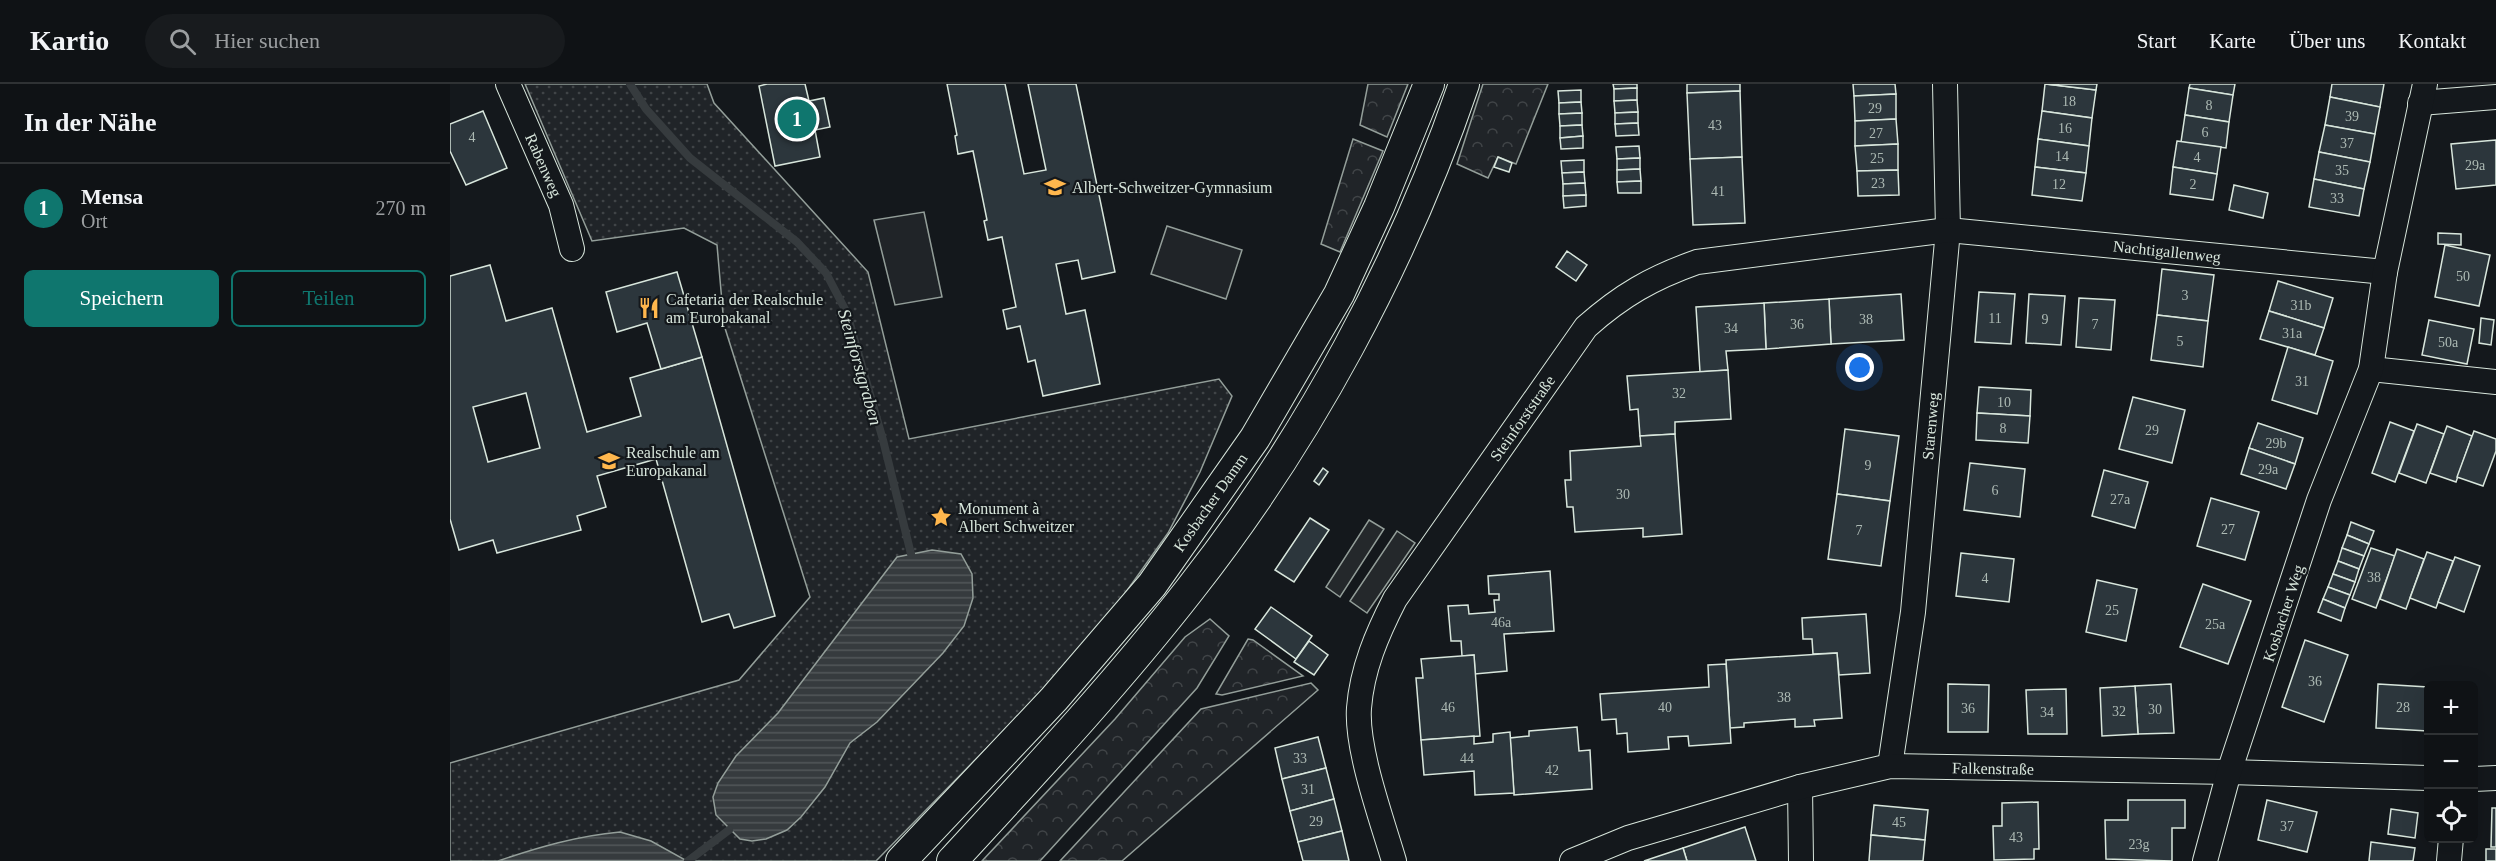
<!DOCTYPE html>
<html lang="de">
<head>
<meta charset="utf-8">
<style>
  :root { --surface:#0f1215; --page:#181b1e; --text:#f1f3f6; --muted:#9b9ea0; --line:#2f3234; --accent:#0f766e }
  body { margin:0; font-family:Georgia,serif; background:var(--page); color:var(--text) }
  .controls { position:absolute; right:18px; bottom:18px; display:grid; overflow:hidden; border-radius:9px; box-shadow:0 6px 24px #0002 }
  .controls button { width:54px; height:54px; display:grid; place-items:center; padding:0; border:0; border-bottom:2px solid var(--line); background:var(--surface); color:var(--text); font:30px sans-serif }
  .you { position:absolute; left:1410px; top:284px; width:21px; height:21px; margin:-15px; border:4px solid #fff; border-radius:50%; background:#1a73e8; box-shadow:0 0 0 9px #1a73e833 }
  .badge { display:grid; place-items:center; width:39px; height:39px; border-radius:50%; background:var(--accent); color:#fff; font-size:20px; font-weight:700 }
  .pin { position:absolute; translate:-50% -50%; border:3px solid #fff; box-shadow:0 2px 6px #0006 }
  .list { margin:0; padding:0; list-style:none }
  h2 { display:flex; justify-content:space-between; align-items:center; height:78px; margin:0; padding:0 24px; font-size:26px }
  h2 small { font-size:20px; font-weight:400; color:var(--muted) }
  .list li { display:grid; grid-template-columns:39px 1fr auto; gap:18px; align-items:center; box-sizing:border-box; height:90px; padding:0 24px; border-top:2px solid var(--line) }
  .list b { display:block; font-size:22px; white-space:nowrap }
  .list p { margin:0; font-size:20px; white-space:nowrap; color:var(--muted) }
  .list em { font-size:20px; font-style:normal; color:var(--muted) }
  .actions { display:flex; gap:12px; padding:18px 24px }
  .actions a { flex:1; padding:14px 0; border:2px solid var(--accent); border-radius:9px; text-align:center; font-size:21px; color:var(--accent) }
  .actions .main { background:var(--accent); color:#fff }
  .icon { flex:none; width:33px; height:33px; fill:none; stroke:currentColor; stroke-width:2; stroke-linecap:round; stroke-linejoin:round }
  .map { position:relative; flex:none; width:2046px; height:777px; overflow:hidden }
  header { display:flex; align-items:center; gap:36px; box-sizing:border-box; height:84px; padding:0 30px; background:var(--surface); border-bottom:2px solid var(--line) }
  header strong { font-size:28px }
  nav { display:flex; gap:33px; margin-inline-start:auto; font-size:21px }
  .search { width:420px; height:54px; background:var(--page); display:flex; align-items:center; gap:15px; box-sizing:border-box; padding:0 21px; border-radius:33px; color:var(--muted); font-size:22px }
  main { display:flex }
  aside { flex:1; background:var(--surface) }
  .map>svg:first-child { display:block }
  .grass { fill:#202428; stroke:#939e99; stroke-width:1.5 }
  .forest { fill:url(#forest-crowns); stroke:#939e99; stroke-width:1.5 }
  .park { fill:url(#park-dots); stroke:#939e99; stroke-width:1.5 }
  .parking { fill:#24282b; stroke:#939e99; stroke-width:1.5 }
  .water { fill:url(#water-rules); stroke:#939e99; stroke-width:1.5 }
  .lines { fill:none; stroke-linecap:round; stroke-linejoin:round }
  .stream { stroke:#363b3e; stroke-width:8 }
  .building { fill:#2c363c; stroke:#d8e6dc; stroke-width:1.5; fill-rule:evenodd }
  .minor-casing { stroke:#d8e6dc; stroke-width:26 }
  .tertiary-casing { stroke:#d8e6dc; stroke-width:32 }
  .minor { stroke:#14181c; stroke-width:24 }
  .tertiary { stroke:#14181c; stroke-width:30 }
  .labels { text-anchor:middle; stroke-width:4.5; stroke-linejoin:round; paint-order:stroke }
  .number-label { font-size:14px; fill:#adbab4 }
  .street-label { font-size:16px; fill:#d8e6dc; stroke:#14181c }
  .poi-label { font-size:16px; fill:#d8e6dc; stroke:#14181c; text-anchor:start }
  .water-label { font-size:18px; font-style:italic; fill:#d8e6dc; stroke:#14181c }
</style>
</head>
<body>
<header>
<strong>Kartio</strong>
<div class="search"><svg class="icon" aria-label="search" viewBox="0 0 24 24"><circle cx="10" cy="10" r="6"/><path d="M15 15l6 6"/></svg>Hier suchen</div>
<nav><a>Start</a><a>Karte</a><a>Über uns</a><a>Kontakt</a></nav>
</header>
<main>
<aside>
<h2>In der Nähe<small></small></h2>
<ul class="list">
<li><span class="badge">1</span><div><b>Mensa</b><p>Ort</p></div><em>270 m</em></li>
</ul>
<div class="actions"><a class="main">Speichern</a><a>Teilen</a></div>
</aside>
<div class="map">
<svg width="2046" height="777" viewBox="0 0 2046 777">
  <defs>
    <pattern id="forest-crowns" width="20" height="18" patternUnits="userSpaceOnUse" patternTransform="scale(1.5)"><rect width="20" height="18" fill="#202428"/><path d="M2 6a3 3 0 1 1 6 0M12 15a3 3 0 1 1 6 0" fill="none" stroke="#404447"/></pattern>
    <pattern id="park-dots" width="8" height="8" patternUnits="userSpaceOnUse" patternTransform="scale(1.5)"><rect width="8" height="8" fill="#202428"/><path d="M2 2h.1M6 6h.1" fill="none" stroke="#404447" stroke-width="1.8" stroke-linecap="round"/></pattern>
    <pattern id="water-rules" width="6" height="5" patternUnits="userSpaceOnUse" patternTransform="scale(1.5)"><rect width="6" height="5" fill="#363b3e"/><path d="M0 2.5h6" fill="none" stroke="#525759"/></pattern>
  </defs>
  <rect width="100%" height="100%" fill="#14181c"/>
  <g class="grass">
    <polygon points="474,128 492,213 445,221 424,136"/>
    <polygon points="717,142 792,166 776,215 701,190"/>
  </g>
  <g class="forest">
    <polygon points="918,0 958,0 937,53 910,41"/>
    <polygon points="1033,0 1098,0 1066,80 1048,73 1038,94 1007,80"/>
    <polygon points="903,55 933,67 890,168 871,160"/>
    <polygon points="760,535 779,552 747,604 590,777 532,777 665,635 735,553"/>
    <polygon points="798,555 803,556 853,592 772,611 766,610"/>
    <polygon points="861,599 868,606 672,777 610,777 751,625"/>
  </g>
  <polygon class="park" points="75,0 257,0 264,19 418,188 459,355 769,295 782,312 750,388 718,449 666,522 577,623 426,777 0,777 0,679 289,596 360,513 274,241 267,161 234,144 142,157"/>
  <g class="parking">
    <polygon points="919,436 934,445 890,513 876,503"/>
    <polygon points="947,447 965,459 917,529 900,517"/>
  </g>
  <g class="water">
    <polygon points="482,466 511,470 522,490 523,514 514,542 493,569 427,638 400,659 375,703 351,733 337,746 316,755 302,757 290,755 266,731 263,713 268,699 286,672 328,629 447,473"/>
    <path d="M170,748l31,9 36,20h-189c41,-14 79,-25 122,-29z"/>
  </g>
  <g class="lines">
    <g class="stream">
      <polyline points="180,0 196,25 240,74 347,158 376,189 397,229 433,356 461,470"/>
      <polyline points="238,777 279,746"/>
    </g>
  </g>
  <g class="building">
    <polygon points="317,0 355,0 359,17 374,14 380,43 365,46 370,73 325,82 309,2"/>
    <polygon points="497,0 555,0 574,90 596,86 578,0 626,0 665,188 632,195 628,176 606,180 616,230 635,226 650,300 593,312 585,276 578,278 570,242 557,245 553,226 566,223 552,153 538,156 534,137 537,136 523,67 508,70 505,52 507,51"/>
    <polygon points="1163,0 1187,0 1187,4 1164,5"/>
    <polygon points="1237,0 1290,0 1290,7 1237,9"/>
    <polygon points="1403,0 1445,0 1446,10 1404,12"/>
    <polygon points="1595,0 1646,6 1642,34 1592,27"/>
    <polygon points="1596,0 1647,0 1646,6"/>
    <polygon points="1740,0 1785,0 1783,11 1739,4"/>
    <polygon points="1882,0 1934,0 1930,23 1880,13"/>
    <polygon points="1187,4 1187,16 1164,17 1164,5"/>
    <polygon points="1739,4 1783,11 1779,38 1735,31"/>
    <polygon points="1131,6 1131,18 1109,19 1108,7"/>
    <polygon points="1290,7 1292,73 1240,75 1237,9"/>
    <polygon points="1446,10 1446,35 1405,37 1404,12"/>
    <polygon points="1880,13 1930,23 1925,50 1875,41"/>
    <polygon points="1187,16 1188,28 1165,29 1164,17"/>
    <polygon points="1131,18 1132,29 1109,30 1109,19"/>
    <polygon points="33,27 57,84 16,101 0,67 0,40"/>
    <polygon points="1592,27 1642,34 1639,62 1588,55"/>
    <polygon points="1188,28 1188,39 1165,40 1165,29"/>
    <polygon points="1132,29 1132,41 1110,42 1109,30"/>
    <polygon points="1735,31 1779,38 1776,64 1731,58"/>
    <polygon points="1446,35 1448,60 1405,62 1405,37"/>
    <polygon points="1188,39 1189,51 1166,52 1165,40"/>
    <polygon points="1132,41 1133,52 1110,54 1110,42"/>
    <polygon points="1875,41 1925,50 1920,78 1869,68"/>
    <polygon points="1133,52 1133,64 1111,65 1110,54"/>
    <polygon points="1588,55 1639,62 1636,89 1585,83"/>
    <polygon points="2046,56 2046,101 2006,105 2001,60"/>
    <polygon points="1727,57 1771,63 1767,90 1723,83"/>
    <polygon points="1448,60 1448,86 1407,87 1405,62"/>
    <polygon points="1189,62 1190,74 1167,75 1166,63"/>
    <polygon points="1869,68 1920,78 1914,105 1864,95"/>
    <polygon points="1048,73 1062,79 1059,88 1044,83"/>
    <polygon points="1292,73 1295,139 1243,141 1240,75"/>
    <polygon points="1190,74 1190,85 1167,86 1167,75"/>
    <polygon points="1134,76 1134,88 1112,89 1111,77"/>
    <polygon points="1585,83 1636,89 1632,117 1582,111"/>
    <polygon points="1723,83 1767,90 1763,116 1720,110"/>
    <polygon points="1190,85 1191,97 1167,98 1167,86"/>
    <polygon points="1448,86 1449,111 1408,112 1407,87"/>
    <polygon points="1134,88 1135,99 1113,100 1112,89"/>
    <polygon points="1864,95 1914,105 1909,132 1859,123"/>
    <polygon points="1191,97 1191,109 1168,109 1167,98"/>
    <polygon points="1135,99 1136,111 1113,112 1113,100"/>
    <polygon points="1784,101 1818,109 1813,134 1779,126"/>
    <polygon points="1136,111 1136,122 1114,124 1113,112"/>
    <polygon points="1988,149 2011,150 2011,161 1988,160"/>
    <polygon points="1995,161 2040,171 2029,222 1985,213"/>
    <polygon points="1117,167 1137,181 1126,197 1106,183"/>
    <path d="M40,181l16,56 46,-13 35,124 54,-16 -11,-38 72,-21 73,259 -41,12 -5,-14 -27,8 -46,-163 -59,17 9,31 -29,9 4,14 -84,23 -4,-13 -34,10 -9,-31v-243zM76,309l14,55 -52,14 -15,-55z"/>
    <polygon points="1712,185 1764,191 1758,237 1707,231"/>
    <polygon points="227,188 252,273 211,285 197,239 167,248 156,208"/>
    <polygon points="1828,197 1883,214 1874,244 1819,227"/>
    <polygon points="1529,208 1565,210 1561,260 1525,258"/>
    <polygon points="1451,210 1454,256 1381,260 1379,215"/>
    <polygon points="1579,210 1615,212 1611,261 1576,259"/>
    <polygon points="1629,214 1665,216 1661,266 1626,263"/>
    <polygon points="1379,215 1381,260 1316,265 1314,219"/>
    <polygon points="1314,219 1316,265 1276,267 1278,286 1250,288 1246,223"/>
    <polygon points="1819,227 1874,244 1865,271 1810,255"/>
    <polygon points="1707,231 1758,237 1753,283 1701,276"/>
    <polygon points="2031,234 2044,236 2041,261 2029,259"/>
    <polygon points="1979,236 2024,245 2017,280 1972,271"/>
    <polygon points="1838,263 1883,277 1867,330 1822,316"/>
    <polygon points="1278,286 1281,335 1225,338 1225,350 1190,352 1188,325 1180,326 1177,292"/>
    <polygon points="1529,303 1581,306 1580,332 1527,329"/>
    <polygon points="1683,313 1735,326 1722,379 1669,365"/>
    <polygon points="1527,329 1580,332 1578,359 1526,356"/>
    <polygon points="1940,338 1964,347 1945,398 1922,389"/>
    <polygon points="1808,339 1853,354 1845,380 1799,364"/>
    <polygon points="1967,340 1994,350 1976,399 1949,389"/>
    <polygon points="1997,342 2022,352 2006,398 1980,389"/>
    <polygon points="1395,345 1449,352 1440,417 1387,410"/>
    <polygon points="2024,347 2046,355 2046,367 2033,402 2007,393"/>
    <polygon points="1225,350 1232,450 1193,453 1193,444 1125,448 1123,423 1117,423 1115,396 1121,396 1120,367 1191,362 1190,352"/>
    <polygon points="1799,364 1845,380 1836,405 1791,390"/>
    <polygon points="1520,379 1575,385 1570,433 1514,426"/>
    <polygon points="873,384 878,388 869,401 864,397"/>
    <polygon points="1654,386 1698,398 1685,444 1642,432"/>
    <polygon points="1387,410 1440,417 1431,482 1378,475"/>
    <polygon points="1761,414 1809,428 1795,476 1747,462"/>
    <polygon points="860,434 879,446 844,498 825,486"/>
    <polygon points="1901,438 1924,447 1919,460 1897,451"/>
    <polygon points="1897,451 1919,460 1914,472 1892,464"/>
    <polygon points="1892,464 1914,472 1909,485 1888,477"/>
    <polygon points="1921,464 1945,472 1926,524 1902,515"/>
    <polygon points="1947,465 1974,475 1956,525 1930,515"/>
    <polygon points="1977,468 2003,477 1986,524 1960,514"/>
    <polygon points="1511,469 1564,475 1559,518 1506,512"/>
    <polygon points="2005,473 2030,482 2014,528 1988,518"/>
    <polygon points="1888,477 1909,485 1905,498 1883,490"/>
    <polygon points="1100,487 1104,547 1054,550 1057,587 1025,590 1024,571 1012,572 1011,557 1001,557 998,522 1018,521 1019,530 1045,528 1044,516 1049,516 1049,510 1039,510 1038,492"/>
    <polygon points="1883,490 1905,498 1900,511 1878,503"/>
    <polygon points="1647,496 1687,505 1676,557 1636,548"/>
    <polygon points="1753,500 1801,517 1778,580 1730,563"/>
    <polygon points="1878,503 1900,511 1895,524 1873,515"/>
    <polygon points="1873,515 1895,524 1891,537 1868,528"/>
    <polygon points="821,523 862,552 846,575 805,545"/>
    <polygon points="1416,530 1420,589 1389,591 1387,569 1363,570 1362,555 1353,555 1352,534"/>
    <polygon points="1855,556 1898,571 1874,638 1832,623"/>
    <polygon points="859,557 878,571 864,591 844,578"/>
    <polygon points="1387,569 1392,634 1364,636 1365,642 1345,643 1345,635 1294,639 1294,643 1280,644 1276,576"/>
    <polygon points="1024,571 1030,652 971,656 966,594 973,594 971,575"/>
    <polygon points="1276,580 1281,659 1239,662 1238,652 1218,653 1219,665 1178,668 1177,649 1167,650 1166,635 1152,636 1150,610 1259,603 1258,581"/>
    <polygon points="1498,600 1539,601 1538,648 1498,648"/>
    <polygon points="1721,600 1724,649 1688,650 1685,602"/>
    <polygon points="1928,600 1978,603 1978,647 1926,644"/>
    <polygon points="1685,602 1688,650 1652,652 1650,604"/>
    <polygon points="1616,605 1617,650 1578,650 1576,606"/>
    <polygon points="1127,643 1129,667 1140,666 1142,705 1064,711 1060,654 1079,652 1079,647"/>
    <polygon points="1060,648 1064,709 1025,711 1024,687 974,691 971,656 1024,652 1024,660 1043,658 1043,650"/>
    <polygon points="868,653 876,684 832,695 825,664"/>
    <polygon points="876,684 884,715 840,727 832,695"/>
    <polygon points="884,715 892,747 848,758 840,727"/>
    <polygon points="1678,716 1735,716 1735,744 1722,744 1722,777 1656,775 1655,736 1678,736"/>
    <polygon points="1817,716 1867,728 1857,768 1808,756"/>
    <polygon points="1588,718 1589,765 1584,765 1584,775 1544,776 1543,742 1552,742 1552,719"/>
    <polygon points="1424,721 1478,726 1475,756 1421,751"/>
    <polygon points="2042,724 2046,724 2046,763 2041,763"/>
    <polygon points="1941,725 1968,729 1965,754 1938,750"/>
    <polygon points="1295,743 1306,777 1237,777 1233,764"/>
    <polygon points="892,747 899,777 853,777 848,758"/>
    <polygon points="1421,751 1475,756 1473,777 1419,777"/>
    <polygon points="1921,758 1965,764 1963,777 1919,777"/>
    <polygon points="1233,764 1237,777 1194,777"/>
    <rect x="2036" y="765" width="10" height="12"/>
  </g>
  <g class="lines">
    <defs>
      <g id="minor">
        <polyline points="58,0 111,121 122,165"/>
        <polyline points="1970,19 2046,13"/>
        <polyline points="1921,285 2046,298"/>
        <polyline points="1440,682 1463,528 1498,146 1495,0"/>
        <polyline points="2024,695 2046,694"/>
        <polyline points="1350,703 1351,777"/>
        <path d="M944,777c-12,-41 -38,-112 -35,-153 3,-39 18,-74 36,-109l191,-272c36,-32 66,-49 111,-65l251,-32 437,42"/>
        <polyline points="1122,777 1178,754 1350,703 1440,682 1779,688 1978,694"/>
        <polyline points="1755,777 1779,688 1869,416 1921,285 1935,188 1975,0"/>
        <polyline points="1999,777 2001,754"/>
      </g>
      <g id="tertiary">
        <polyline points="451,777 604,615 702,501 805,354 889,210 929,123 979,0"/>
        <path d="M502,777c82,-89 165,-178 239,-273 117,-149 212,-325 273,-504"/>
      </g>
    </defs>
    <use href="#minor" class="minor-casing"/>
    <use href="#tertiary" class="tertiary-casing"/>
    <use href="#minor" class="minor"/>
    <use href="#tertiary" class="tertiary"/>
  </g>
  <defs>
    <symbol id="school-bare" viewBox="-9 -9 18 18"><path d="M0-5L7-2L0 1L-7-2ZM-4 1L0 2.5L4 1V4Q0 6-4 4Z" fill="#ffb74d" stroke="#14181c" stroke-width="2.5" paint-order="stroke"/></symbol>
    <symbol id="restaurant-bare" viewBox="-9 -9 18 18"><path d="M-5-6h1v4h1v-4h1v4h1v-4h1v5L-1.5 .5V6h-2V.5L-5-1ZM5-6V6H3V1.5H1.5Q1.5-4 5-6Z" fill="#ffb74d" stroke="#14181c" stroke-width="2.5" paint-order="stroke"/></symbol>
    <symbol id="sight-bare" viewBox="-9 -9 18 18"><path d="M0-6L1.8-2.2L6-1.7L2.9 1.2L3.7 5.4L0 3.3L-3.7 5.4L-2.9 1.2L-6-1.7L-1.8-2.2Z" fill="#ffb74d" stroke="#14181c" stroke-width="2.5" paint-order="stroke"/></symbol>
  </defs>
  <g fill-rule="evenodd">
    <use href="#school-bare" x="590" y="88" width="30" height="30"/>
    <use href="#restaurant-bare" x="184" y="209" width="30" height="30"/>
    <use href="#school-bare" x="144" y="362" width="30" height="30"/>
    <use href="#sight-bare" x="476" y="418" width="30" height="30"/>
  </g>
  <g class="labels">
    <g class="number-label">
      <text x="1619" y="22">18</text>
      <text x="1759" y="26">8</text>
      <text x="1425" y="29">29</text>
      <text x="1902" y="37">39</text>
      <text x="1265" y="46">43</text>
      <text x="1615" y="49">16</text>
      <text x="1755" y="53">6</text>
      <text x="1426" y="54">27</text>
      <text x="22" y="58">4</text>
      <text x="1897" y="64">37</text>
      <text x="1612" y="77">14</text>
      <text x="1747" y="78">4</text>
      <text x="1427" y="79">25</text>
      <text x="2025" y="86">29a</text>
      <text x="1892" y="91">35</text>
      <text x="1428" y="104">23</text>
      <text x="1609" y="105">12</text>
      <text x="1743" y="105">2</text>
      <text x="1268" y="112">41</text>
      <text x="1887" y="119">33</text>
      <text x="2013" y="197">50</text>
      <text x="1735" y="216">3</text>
      <text x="1851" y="226">31b</text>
      <text x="1545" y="239">11</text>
      <text x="1416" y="240">38</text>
      <text x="1595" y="240">9</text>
      <text x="1347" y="245">36</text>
      <text x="1645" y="245">7</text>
      <text x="1281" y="249">34</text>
      <text x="1842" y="254">31a</text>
      <text x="1730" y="262">5</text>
      <text x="1998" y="263">50a</text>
      <text x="1852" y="302">31</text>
      <text x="1229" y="314">32</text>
      <text x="1554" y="323">10</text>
      <text x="1553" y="349">8</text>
      <text x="1702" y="351">29</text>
      <text x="1826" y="364">29b</text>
      <text x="1418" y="386">9</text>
      <text x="1818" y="390">29a</text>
      <text x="1545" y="411">6</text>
      <text x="1173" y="415">30</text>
      <text x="1670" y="420">27a</text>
      <text x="1778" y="450">27</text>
      <text x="1409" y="451">7</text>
      <text x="1924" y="498">38</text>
      <text x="1535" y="499">4</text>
      <text x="1662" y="531">25</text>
      <text x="1051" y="543">46a</text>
      <text x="1765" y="545">25a</text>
      <text x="1865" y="602">36</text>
      <text x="1334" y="618">38</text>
      <text x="998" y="628">46</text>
      <text x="1215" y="628">40</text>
      <text x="1953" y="628">28</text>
      <text x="1518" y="629">36</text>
      <text x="1705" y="630">30</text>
      <text x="1669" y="632">32</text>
      <text x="1597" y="633">34</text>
      <text x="850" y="679">33</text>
      <text x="1017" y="679">44</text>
      <text x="1102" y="691">42</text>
      <text x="858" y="710">31</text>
      <text x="866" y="742">29</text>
      <text x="1449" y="743">45</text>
      <text x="1837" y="747">37</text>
      <text x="1566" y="758">43</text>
      <text x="1689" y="765">23g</text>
    </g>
    <g class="street-label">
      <text transform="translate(94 81) rotate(66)" y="6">Rabenweg</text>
      <text transform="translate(1717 167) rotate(6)" y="6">Nachtigallenweg</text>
      <text transform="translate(1072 334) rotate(-55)" y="6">Steinforststraße</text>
      <text transform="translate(1480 342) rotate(-85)" y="6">Starenweg</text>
      <text transform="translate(760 418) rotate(-55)" y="6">Kosbacher Damm</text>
      <text transform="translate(1833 529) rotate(-72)" y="6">Kosbacher Weg</text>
      <text transform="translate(1543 684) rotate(1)" y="6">Falkenstraße</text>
    </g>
    <g class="poi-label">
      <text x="622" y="109">Albert-Schweitzer-Gymnasium</text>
      <text x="216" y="221">Cafetaria der Realschule<tspan x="216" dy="18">am Europakanal</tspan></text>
      <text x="176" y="374">Realschule am<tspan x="176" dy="18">Europakanal</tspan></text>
      <text x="508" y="430">Monument à<tspan x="508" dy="18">Albert Schweitzer</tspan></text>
    </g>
    <g class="water-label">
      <text transform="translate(410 283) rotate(74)" y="6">Steinforstgraben</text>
    </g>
  </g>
</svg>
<div class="controls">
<button>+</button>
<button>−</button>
<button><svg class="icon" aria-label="locate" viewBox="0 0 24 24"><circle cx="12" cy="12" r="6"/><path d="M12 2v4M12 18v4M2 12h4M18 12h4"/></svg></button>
</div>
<div class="you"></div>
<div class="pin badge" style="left:347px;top:35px">1</div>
</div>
</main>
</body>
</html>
